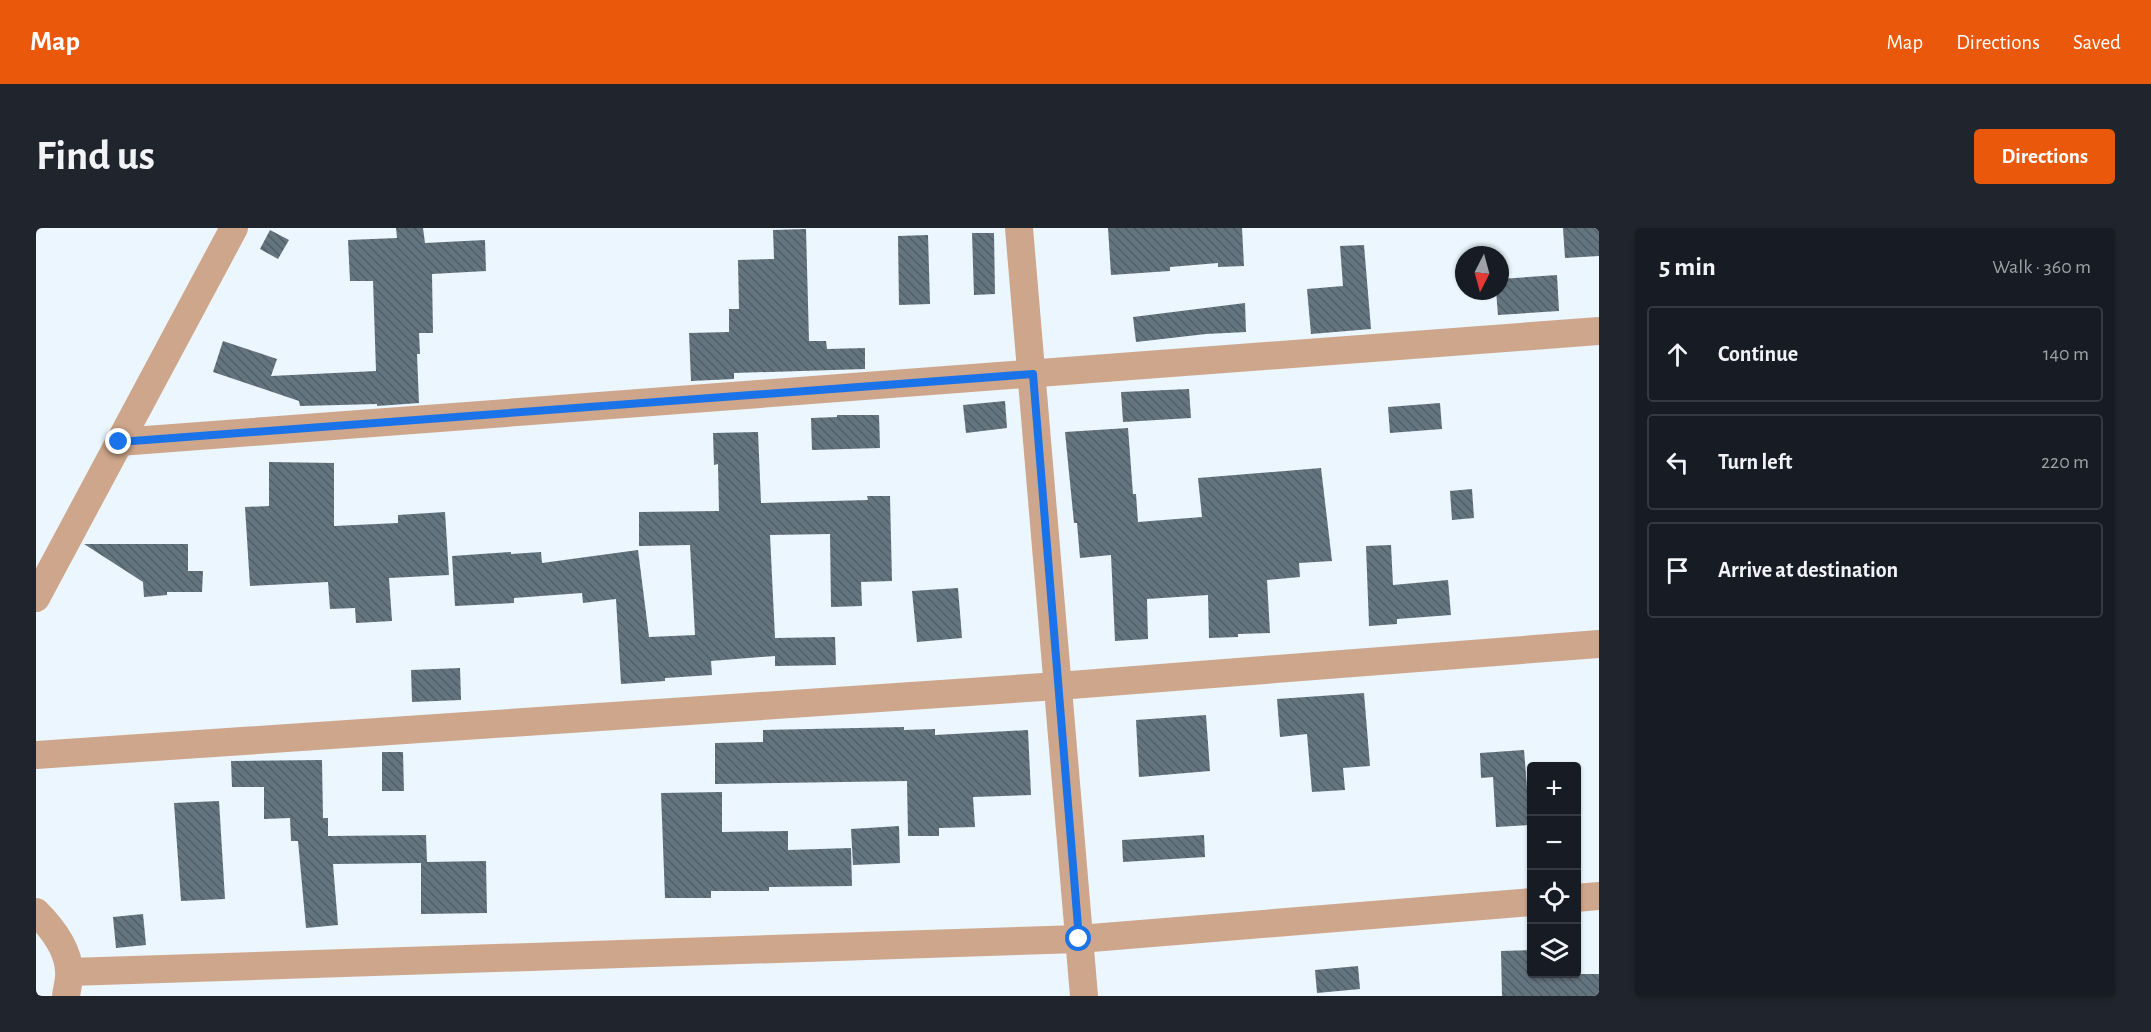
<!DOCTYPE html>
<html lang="en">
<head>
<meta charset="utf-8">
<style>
  :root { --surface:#171b24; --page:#20242c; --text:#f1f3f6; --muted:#9ea1a6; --line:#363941; --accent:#ea580c }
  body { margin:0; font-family:"Alegreya Sans",sans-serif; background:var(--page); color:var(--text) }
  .controls { position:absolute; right:18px; bottom:18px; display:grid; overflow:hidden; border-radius:6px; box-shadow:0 2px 4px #0004 }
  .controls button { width:54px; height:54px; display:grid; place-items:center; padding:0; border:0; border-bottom:2px solid var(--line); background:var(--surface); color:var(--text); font:30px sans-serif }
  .compass { position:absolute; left:1419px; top:18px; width:54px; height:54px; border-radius:50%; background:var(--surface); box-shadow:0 2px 4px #0004; rotate:186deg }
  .stop { position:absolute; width:18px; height:18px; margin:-14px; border:4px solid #1a73e8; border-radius:50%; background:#fff }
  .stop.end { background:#1a73e8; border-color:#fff; box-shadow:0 2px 6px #0008 }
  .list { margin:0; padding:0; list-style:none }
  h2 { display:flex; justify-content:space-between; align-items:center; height:78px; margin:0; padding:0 24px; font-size:26px }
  h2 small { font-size:20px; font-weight:400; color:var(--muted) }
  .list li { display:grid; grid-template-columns:39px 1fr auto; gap:18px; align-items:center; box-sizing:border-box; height:96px; margin:0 12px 12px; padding:0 12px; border:2px solid var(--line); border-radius:6px }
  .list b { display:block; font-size:22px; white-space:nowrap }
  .list em { font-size:20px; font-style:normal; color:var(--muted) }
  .icon { flex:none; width:33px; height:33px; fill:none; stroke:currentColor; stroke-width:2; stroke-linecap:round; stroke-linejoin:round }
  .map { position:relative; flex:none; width:1563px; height:768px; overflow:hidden; border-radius:6px }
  header { display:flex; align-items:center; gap:36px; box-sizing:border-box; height:84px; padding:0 30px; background:var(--accent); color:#fff }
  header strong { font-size:28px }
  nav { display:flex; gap:33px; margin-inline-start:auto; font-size:21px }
  .intro { display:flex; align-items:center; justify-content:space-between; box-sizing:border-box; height:144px; padding:0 36px }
  h1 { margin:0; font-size:42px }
  .button { padding:15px 27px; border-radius:6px; background:var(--accent); color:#fff; font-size:21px; font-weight:700 }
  main { display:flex; gap:36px; padding:0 36px }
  aside { flex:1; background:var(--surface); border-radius:6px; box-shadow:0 2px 4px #0004 }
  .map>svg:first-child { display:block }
  .building { fill:url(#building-back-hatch) }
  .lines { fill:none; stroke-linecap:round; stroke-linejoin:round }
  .street { stroke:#cea68b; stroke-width:28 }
  .route { stroke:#1a73e8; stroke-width:8 }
</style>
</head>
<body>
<header>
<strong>Map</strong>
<nav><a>Map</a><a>Directions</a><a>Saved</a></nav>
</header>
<div class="intro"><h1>Find us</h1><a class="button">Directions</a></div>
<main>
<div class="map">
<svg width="1563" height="768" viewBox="0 0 1563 768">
  <defs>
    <pattern id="building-back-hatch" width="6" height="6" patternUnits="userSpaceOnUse" patternTransform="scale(1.5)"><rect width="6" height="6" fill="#657580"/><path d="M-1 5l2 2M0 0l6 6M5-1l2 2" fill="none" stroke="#515e67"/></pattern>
  </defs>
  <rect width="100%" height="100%" fill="#ebf6fe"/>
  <g class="building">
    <polygon points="360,0 387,0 389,15 449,12 450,43 396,46 397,105 383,105 384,126 381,126 383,175 341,178 341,176 264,178 263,173 177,144 187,113 241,131 235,148 340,143 337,53 314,53 312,12 361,10"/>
    <polygon points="1072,0 1206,0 1208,38 1182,39 1182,35 1134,39 1134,43 1075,47"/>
    <polygon points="1527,0 1563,0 1563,28 1529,30"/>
    <polygon points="770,1 773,113 790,113 791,121 829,120 829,141 698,145 698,151 655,153 653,105 693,104 693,81 703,81 702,32 738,31 737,2"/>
    <polygon points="234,2 253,12 242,31 224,21"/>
    <polygon points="936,5 958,5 959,66 938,67"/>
    <polygon points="892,7 894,76 863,77 862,8"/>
    <polygon points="1328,17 1335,101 1275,106 1271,61 1307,58 1304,18"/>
    <polygon points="1521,47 1523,83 1462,87 1460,63 1464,63 1464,51"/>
    <polygon points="1209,75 1210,104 1170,106 1100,114 1097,89"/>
    <polygon points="1153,161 1155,190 1087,194 1085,164"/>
    <polygon points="969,173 971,200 930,205 927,177"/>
    <polygon points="1404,175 1406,201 1354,205 1352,179"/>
    <polygon points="801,187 843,187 844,220 776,222 775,190 801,189"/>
    <polygon points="1092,200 1097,266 1100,266 1102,294 1166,289 1162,250 1285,240 1296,333 1263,335 1264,349 1231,352 1234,405 1202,406 1202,409 1173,410 1172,367 1111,371 1112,411 1079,413 1075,327 1044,330 1041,295 1038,295 1029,204"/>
    <polygon points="722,204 725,275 832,272 831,268 854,268 856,353 825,354 826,378 795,379 794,306 734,307 739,410 799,409 800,437 739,438 739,428 675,433 676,447 629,450 629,453 585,456 580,371 547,375 546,365 478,370 478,375 419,378 416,328 475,324 475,326 505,324 506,335 602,322 613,409 659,407 654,317 603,318 603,284 683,283 682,236 678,237 677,205"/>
    <polygon points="233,234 298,235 298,298 362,295 362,287 409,284 413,347 353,350 356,393 320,395 319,380 294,381 292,354 214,358 209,279 233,278"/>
    <polygon points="1436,261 1438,290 1416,292 1414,263"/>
    <polygon points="48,316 152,316 152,343 167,343 166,364 131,364 131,367 108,369 107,354"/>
    <polygon points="1355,317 1357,357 1412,352 1415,387 1361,391 1361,396 1333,398 1330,318"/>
    <polygon points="922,360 926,410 881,414 876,363"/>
    <polygon points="424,440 425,472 376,474 375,442"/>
    <polygon points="1328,465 1334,538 1307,540 1309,562 1276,564 1271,506 1244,509 1241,471"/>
    <polygon points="1170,487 1174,543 1103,549 1100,492"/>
    <polygon points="868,499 868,502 899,501 899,507 992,502 995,567 937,569 939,599 903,600 903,608 872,608 871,553 679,556 679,515 727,514 727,502"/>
    <polygon points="1488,522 1494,597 1460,599 1457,549 1445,550 1444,525"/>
    <polygon points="346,524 367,524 368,563 346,563"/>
    <polygon points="286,532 287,590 292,590 292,608 390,607 391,634 450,633 451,685 385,686 385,635 297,636 302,697 270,700 262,613 255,613 254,590 228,591 228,559 196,559 195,533"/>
    <polygon points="686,564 686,604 752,603 752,622 815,620 816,658 733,659 733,663 675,663 675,670 629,670 625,565"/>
    <polygon points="183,573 189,671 145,673 138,575"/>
    <polygon points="863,598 864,635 817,637 815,601"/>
    <polygon points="1168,607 1169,629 1087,634 1086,612"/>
    <polygon points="107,686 110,717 80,720 77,689"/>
    <polygon points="1496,722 1496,746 1563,746 1563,768 1466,768 1465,723"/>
    <polygon points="1322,738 1324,761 1281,765 1279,742"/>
  </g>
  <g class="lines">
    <g class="street">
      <polyline points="983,0 1048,768"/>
      <polyline points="83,214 1563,103"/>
      <polyline points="0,370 198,0"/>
      <polyline points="0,527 1022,458 1563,416"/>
      <polyline points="1540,670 1563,668"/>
      <path d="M0,684c16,16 32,36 33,59 1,8 -2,17 -3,25"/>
      <polyline points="34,744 1043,711 1496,674"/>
    </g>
  </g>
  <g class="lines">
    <polyline class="route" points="83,214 997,146 1043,711"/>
  </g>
</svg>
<div class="controls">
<button>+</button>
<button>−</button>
<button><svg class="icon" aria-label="locate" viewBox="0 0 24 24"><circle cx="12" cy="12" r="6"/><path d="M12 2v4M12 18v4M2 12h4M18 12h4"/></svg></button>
<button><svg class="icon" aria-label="layers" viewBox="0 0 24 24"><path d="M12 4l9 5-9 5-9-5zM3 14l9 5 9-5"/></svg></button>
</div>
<svg class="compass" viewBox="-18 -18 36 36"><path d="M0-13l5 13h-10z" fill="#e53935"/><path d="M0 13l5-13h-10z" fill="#9ea1a6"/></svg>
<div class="stop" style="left:1043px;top:711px"></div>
<div class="stop end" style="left:83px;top:214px"></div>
</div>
<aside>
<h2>5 min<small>Walk · 360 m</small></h2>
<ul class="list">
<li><svg class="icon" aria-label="ahead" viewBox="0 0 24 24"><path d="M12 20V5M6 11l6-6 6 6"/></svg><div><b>Continue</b></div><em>140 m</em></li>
<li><svg class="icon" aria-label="left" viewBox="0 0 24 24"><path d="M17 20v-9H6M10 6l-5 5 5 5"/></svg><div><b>Turn left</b></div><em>220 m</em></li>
<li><svg class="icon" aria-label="arrive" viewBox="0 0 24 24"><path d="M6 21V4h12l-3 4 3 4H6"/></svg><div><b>Arrive at destination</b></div></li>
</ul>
</aside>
</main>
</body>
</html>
